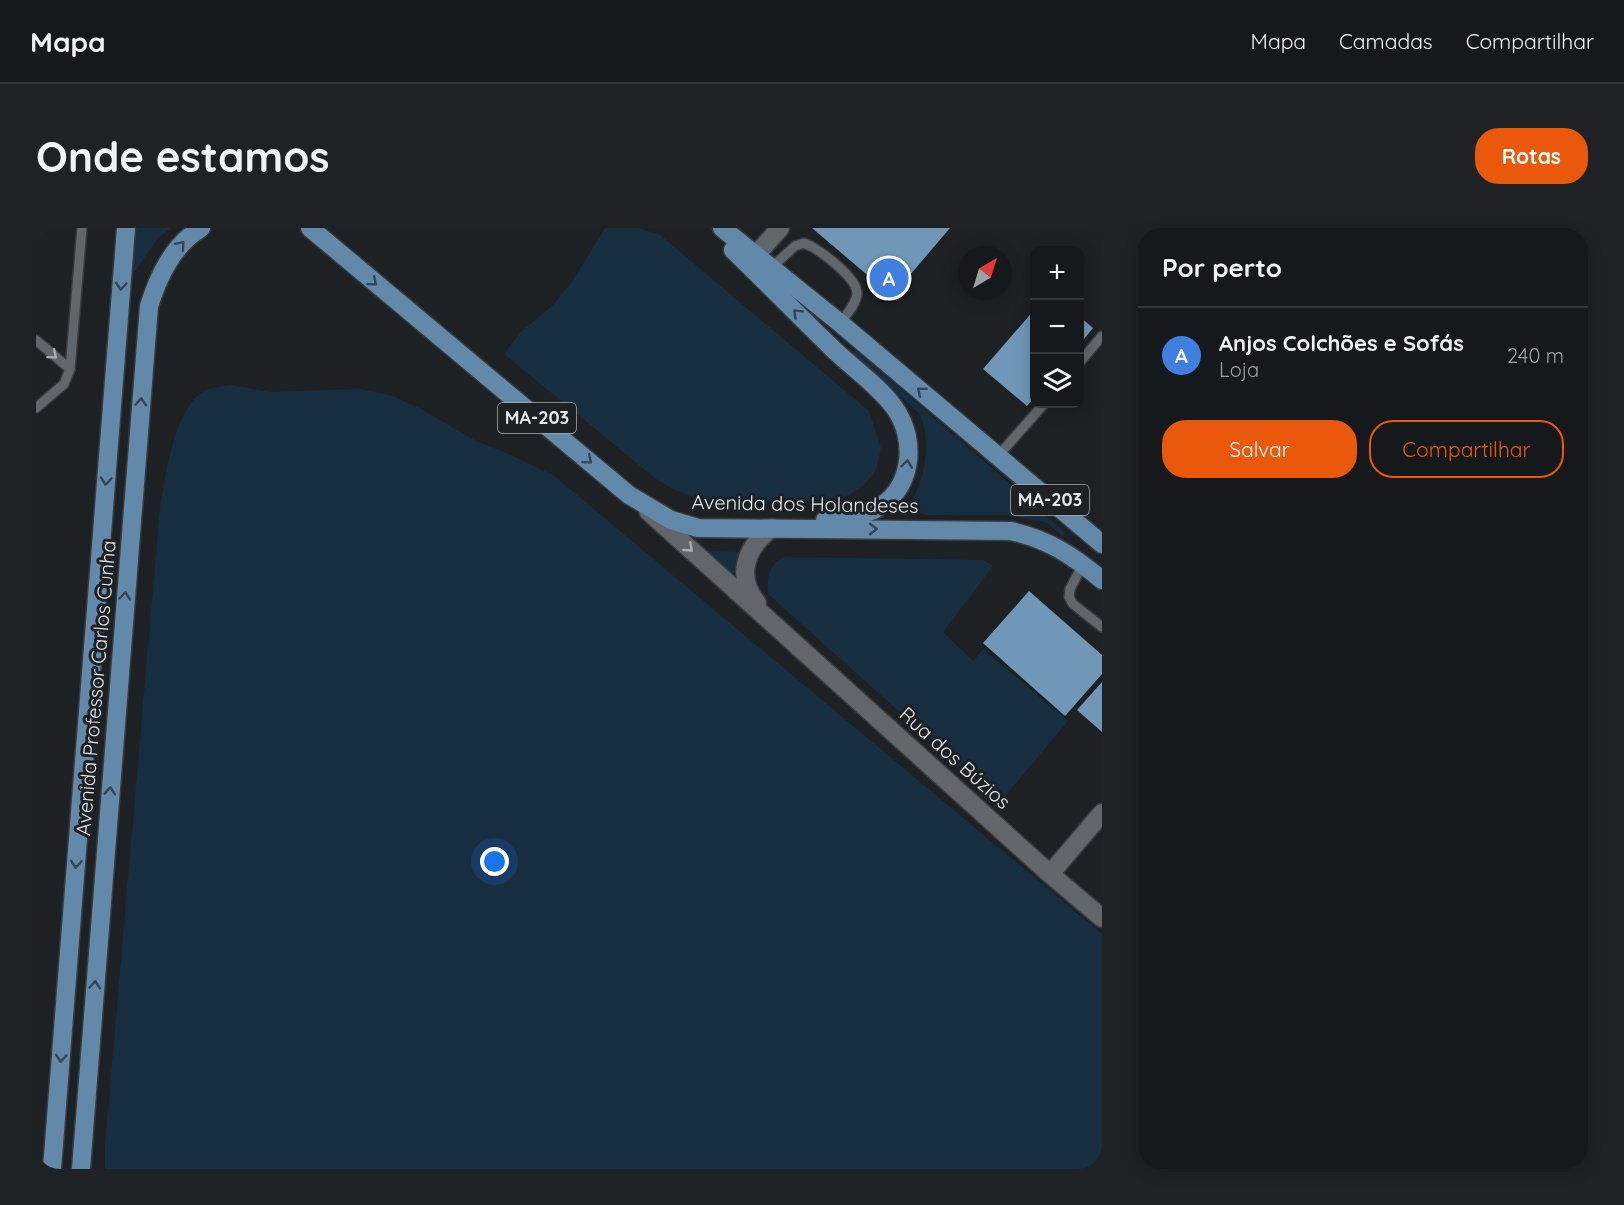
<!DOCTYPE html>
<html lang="pt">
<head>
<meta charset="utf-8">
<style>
  :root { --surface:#16191b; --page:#1f2224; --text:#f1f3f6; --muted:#9ea0a3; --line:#35383a; --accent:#ea580c }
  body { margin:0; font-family:Quicksand,sans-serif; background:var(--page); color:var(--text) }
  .controls { position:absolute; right:18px; top:18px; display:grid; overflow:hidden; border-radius:12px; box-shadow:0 3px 15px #0003 }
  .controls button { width:54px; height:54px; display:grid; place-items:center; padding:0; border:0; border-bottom:2px solid var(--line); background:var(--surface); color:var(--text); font:30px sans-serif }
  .compass { position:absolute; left:922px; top:18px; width:54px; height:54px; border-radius:50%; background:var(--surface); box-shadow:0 3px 15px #0003; rotate:38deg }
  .you { position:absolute; left:459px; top:634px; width:21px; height:21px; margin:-15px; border:4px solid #fff; border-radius:50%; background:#1a73e8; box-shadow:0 0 0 9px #1a73e833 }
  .badge { display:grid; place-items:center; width:39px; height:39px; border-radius:50%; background:var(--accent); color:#fff; font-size:20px; font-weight:700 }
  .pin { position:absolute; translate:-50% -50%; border:3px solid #fff; box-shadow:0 2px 6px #0006 }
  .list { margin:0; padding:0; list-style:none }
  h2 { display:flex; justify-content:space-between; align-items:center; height:78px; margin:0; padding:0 24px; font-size:26px }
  h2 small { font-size:20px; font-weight:400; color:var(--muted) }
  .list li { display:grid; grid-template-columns:39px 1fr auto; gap:18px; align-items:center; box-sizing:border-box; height:96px; padding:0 24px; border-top:2px solid var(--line) }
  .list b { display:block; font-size:22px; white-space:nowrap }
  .list p { margin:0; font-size:20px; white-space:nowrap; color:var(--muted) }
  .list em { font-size:20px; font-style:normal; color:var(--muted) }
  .actions { display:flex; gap:12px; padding:18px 24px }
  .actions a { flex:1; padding:14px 0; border:2px solid var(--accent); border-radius:24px; text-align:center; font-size:21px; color:var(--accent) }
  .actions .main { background:var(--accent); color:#fff }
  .icon { flex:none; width:33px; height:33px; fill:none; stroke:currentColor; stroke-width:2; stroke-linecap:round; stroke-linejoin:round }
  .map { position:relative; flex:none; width:1066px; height:941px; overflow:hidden; border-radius:24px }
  header { display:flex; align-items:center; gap:36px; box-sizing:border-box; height:84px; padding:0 30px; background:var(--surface); border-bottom:2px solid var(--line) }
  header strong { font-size:28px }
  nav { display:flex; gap:33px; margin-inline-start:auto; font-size:21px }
  .intro { display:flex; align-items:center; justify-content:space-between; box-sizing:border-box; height:144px; padding:0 36px }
  h1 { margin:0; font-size:42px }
  .button { padding:15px 27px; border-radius:24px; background:var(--accent); color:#fff; font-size:21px; font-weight:700 }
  main { display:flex; gap:36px; padding:0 36px }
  aside { flex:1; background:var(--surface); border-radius:24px; box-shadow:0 3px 15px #0003 }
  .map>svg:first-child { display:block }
  .green { fill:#172e41 }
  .building { fill:#7097b8 }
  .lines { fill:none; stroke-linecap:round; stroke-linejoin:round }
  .lane-casing { stroke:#383b3e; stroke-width:12 }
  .street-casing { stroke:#383b3e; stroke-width:21 }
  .secondary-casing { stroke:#383b3e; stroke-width:21 }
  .primary-casing { stroke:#383b3e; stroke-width:21 }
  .lane { stroke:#61666a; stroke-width:9 }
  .street { stroke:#61666a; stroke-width:18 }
  .secondary { stroke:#61666a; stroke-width:18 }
  .primary { stroke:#6389aa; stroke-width:18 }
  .oneway { stroke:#364553 }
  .oneway2 { stroke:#abaeb2 }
  .labels { text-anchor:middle; stroke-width:6; stroke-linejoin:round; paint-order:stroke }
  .shield { fill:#1d2124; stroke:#aaadb0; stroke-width:1.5 }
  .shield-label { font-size:18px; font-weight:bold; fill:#e7e9ec }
  .street-label { font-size:20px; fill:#e7e9ec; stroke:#1d2124 }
</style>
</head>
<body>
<header>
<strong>Mapa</strong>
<nav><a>Mapa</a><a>Camadas</a><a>Compartilhar</a></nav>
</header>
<div class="intro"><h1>Onde estamos</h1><a class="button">Rotas</a></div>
<main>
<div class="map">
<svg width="1066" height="941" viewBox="0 0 1066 941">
  <rect width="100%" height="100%" fill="#1d2124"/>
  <g class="green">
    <polygon points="100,0 135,0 122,10 97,46"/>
    <polygon points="569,0 602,0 624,7 833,183 845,220 840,242 829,256 810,269 794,272 670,274 639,262 620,251 468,126 485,104 517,77 538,51"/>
    <path d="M820,122l209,182 -3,4 -15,-13 -38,-8h-81l-11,-2 -5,-11c3,-8 7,-15 9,-23 6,-20 8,-46 -2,-66l-67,-59z"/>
    <path d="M195,157l38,7 90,-3 34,7 28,13 55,32 33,13 44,21 549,459v235h-997v-24l55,-637c6,-32 14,-104 48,-119 7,-2 16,-3 23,-4z"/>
    <polygon points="671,323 704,324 695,353 668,326"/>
    <path d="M748,329l199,3 10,6 -50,66 30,29 10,-12 85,72 -68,81 -232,-208c-1,-16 0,-29 16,-37z"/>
  </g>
  <g class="building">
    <polygon points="776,0 914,0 856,68"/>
    <polygon points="999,81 999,169 991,178 947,141"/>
    <polygon points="1044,89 1057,100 1044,116"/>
    <polygon points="993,363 1066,427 1066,446 1029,488 947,415"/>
    <polygon points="1066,454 1066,504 1041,482"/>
  </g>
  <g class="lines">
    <defs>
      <g id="lane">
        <path d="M735,40l24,-22 9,-3c15,6 54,35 53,51 -1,11 -11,21 -17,29"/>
        <polyline points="0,112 34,141"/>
        <polyline points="1044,134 1066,108"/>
        <polyline points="0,180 28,156 34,141 46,0"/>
        <polyline points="962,228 1008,176"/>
        <polyline points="1047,336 1034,361 1033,369 1037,376 1066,399"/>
      </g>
      <g id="street">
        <polyline points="720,27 744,0"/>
        <polyline points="1014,646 1066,585"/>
      </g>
      <g id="secondary">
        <polyline points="612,283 1014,646 1066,690"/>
        <path d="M721,375c-22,-27 -11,-56 15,-75"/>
      </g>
      <g id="primary">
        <path d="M274,0l319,267 42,25 27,8 313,3c38,9 61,24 91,49"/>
        <polyline points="686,0 804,95 1066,316"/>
        <path d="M697,22c33,32 65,65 98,97 20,20 46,37 63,60 24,33 19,84 -20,103 -15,7 -33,7 -49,10"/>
        <polyline points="16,941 90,0"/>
        <path d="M45,941l68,-863c10,-31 24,-61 52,-78"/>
      </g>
    </defs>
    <use href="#lane" class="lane-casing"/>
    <use href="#street" class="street-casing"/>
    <use href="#secondary" class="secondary-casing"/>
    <use href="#primary" class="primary-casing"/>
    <use href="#lane" class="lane"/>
    <use href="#street" class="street"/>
    <use href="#secondary" class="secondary"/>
    <use href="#primary" class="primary"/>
  </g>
  <defs><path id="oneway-chevron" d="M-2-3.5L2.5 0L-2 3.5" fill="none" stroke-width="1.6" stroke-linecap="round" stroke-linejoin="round" transform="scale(1.5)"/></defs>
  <g class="oneway">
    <use href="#oneway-chevron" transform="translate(145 17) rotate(-49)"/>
    <use href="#oneway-chevron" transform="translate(337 54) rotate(40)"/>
    <use href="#oneway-chevron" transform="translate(85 58) rotate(94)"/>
    <use href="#oneway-chevron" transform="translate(761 85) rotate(-135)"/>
    <use href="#oneway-chevron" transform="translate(885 163) rotate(-140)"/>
    <use href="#oneway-chevron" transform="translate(105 174) rotate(-86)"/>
    <use href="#oneway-chevron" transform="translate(552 232) rotate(40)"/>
    <use href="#oneway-chevron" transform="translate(871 236) rotate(-83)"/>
    <use href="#oneway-chevron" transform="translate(70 253) rotate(95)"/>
    <use href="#oneway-chevron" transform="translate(837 301)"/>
    <use href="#oneway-chevron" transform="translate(89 368) rotate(-85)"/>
    <use href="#oneway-chevron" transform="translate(74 563) rotate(-86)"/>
    <use href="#oneway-chevron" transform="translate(40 636) rotate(94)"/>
    <use href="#oneway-chevron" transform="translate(59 757) rotate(-86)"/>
    <use href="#oneway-chevron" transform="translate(25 830) rotate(94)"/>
  </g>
  <g class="oneway2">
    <use href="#oneway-chevron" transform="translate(17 127) rotate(40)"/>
    <use href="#oneway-chevron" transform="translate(653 320) rotate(42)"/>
  </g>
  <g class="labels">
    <g class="shield">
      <rect x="462" y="175" width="78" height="30" rx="4.5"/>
      <rect x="975" y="257" width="78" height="30" rx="4.5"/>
    </g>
    <g class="shield-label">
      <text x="501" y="196">MA-203</text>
      <text x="1014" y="278">MA-203</text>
    </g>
    <g class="street-label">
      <text transform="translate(769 276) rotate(1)" y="7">Avenida dos Holandeses</text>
      <text transform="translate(60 460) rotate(-85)" y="7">Avenida Professor Carlos Cunha</text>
      <text transform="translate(919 530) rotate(42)" y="7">Rua dos Búzios</text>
    </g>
  </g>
</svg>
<div class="controls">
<button>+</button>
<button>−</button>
<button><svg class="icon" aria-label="layers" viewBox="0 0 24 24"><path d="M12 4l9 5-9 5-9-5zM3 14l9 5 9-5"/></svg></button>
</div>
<svg class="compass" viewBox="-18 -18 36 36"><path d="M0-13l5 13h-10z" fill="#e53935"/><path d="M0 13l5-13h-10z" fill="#9ea0a3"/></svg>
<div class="you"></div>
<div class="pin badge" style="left:853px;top:50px;background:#3f7fe0">A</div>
</div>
<aside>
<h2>Por perto<small></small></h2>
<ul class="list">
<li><span class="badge" style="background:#3f7fe0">A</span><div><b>Anjos Colchões e Sofás</b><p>Loja</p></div><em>240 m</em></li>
</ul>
<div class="actions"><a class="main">Salvar</a><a>Compartilhar</a></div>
</aside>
</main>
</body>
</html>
